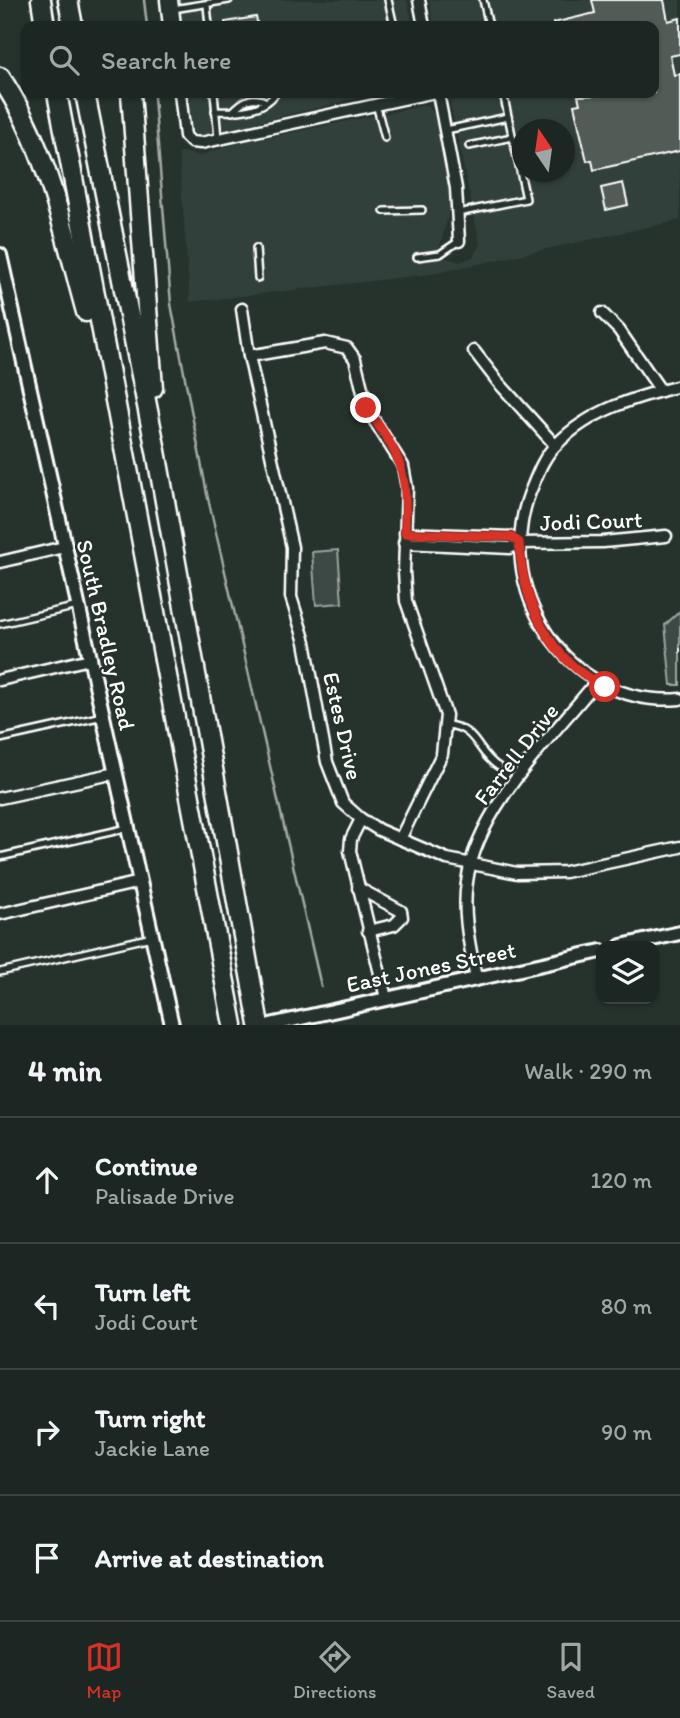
<!DOCTYPE html>
<html lang="en">
<head>
<meta charset="utf-8">
<style>
  :root { --surface:#1c2622; --page:#29322f; --text:#f1f3f6; --muted:#a0a5a5; --line:#3a4340; --accent:#d93025 }
  body { margin:0; font-family:Itim,sans-serif; background:var(--page); color:var(--text) }
  .controls { position:absolute; right:21px; bottom:21px; display:grid; overflow:hidden; border-radius:14px; box-shadow:0 2px 5px #0004 }
  .controls button { width:63px; height:63px; display:grid; place-items:center; padding:0; border:0; border-bottom:2px solid var(--line); background:var(--surface); color:var(--text); font:35px sans-serif }
  .compass { position:absolute; left:512px; top:119px; width:63px; height:63px; border-radius:50%; background:var(--surface); box-shadow:0 2px 5px #0004; rotate:347deg }
  .stop { position:absolute; width:21px; height:21px; margin:-16px; border:5px solid #d93025; border-radius:50%; background:#fff }
  .stop.end { background:#d93025; border-color:#fff; box-shadow:0 2px 7px #0008 }
  .list { margin:0; padding:0; list-style:none }
  h2 { display:flex; justify-content:space-between; align-items:center; height:91px; margin:0; padding:0 28px; font-size:30px }
  h2 small { font-size:23px; font-weight:400; color:var(--muted) }
  .list li { display:grid; grid-template-columns:46px 1fr auto; gap:21px; align-items:center; box-sizing:border-box; height:126px; padding:0 28px; border-top:2px solid var(--line) }
  .list b { display:block; font-size:26px; white-space:nowrap }
  .list p { margin:0; font-size:23px; white-space:nowrap; color:var(--muted) }
  .list em { font-size:23px; font-style:normal; color:var(--muted) }
  .icon { flex:none; width:38px; height:38px; fill:none; stroke:currentColor; stroke-width:2; stroke-linecap:round; stroke-linejoin:round }
  .map { position:relative; flex:none; width:680px; height:1025px; overflow:hidden }
  .search { position:absolute; background:var(--surface); box-shadow:0 2px 5px #0004; left:21px; right:21px; top:21px; height:77px; display:flex; align-items:center; gap:18px; box-sizing:border-box; padding:0 24px; border-radius:14px; color:var(--muted); font-size:26px }
  .sheet { height:595px; background:var(--surface) }
  nav { display:flex; justify-content:space-around; align-items:center; box-sizing:border-box; height:98px; border-top:2px solid var(--line); background:var(--surface); font-size:19px; color:var(--muted) }
  nav a { display:grid; justify-items:center; gap:4px }
  nav .on { color:var(--accent) }
  .map>svg:first-child { display:block }
  .built { fill:#333f3a; fill-rule:evenodd }
  .green { fill:#3e4944; stroke:#9ea4a2; stroke-width:2 }
  .lines { fill:none; stroke-linecap:round; stroke-linejoin:round }
  .stream { stroke:#a4a9a7; stroke-width:2.5 }
  .building { fill:#515c57; stroke:#fff; stroke-width:2 }
  .service-casing { stroke:#fff; stroke-width:10 }
  .minor-casing { stroke:#fff; stroke-width:15 }
  .tertiary-casing { stroke:#fff; stroke-width:18 }
  .primary-casing { stroke:#fff; stroke-width:21 }
  .motorway-casing { stroke:#fff; stroke-width:23 }
  .path { stroke:#fff; stroke-width:2; stroke-dasharray:7 5; stroke-linecap:butt }
  .service { stroke:#26332d; stroke-width:5 }
  .minor { stroke:#26332d; stroke-width:10 }
  .tertiary { stroke:#26332d; stroke-width:12 }
  .primary { stroke:#26332d; stroke-width:16 }
  .motorway { stroke:#26332d; stroke-width:18 }
  .route { stroke:#d93025; stroke-width:9 }
  .labels { text-anchor:middle; stroke-width:5; stroke-linejoin:round; paint-order:stroke }
  .street-label { font-size:23px; fill:#fff; stroke:#26332d }
</style>
</head>
<body>
<div class="map">
<svg width="680" height="1025" viewBox="0 0 680 1025">
  <rect width="100%" height="100%" fill="#26332d"/>
  <filter id="ink" filterUnits="userSpaceOnUse"><feTurbulence type="fractalNoise" baseFrequency=".0143" numOctaves="2"/><feDisplacementMap in="SourceGraphic" scale="14" xChannelSelector="R" yChannelSelector="G"/><feConvolveMatrix kernelMatrix="1 2 1 2 8 2 1 2 1" color-interpolation-filters="sRGB"/></filter>
  <g filter="url(#ink)">
    <g class="built">
      <polygon points="173,0 407,0 413,26 176,26"/>
      <path d="M429,0h251v220l-249,54 -241,28 -11,-148 3,-2 18,4 31,-11 196,-40 7,9 17,74 -1,20 -11,41 7,9 14,4 13,-5 7,-13 -32,-151h206v-67h-220zM522,130h42v42h-42z"/>
      <polygon points="185,93 379,93 199,136 192,133 189,125"/>
    </g>
    <g class="green">
      <polygon points="338,550 342,603 316,605 312,552"/>
      <polygon points="680,611 680,685 671,685 665,625"/>
    </g>
    <g class="lines">
      <g class="stream">
        <polyline points="144,0 147,26"/>
        <polyline points="154,97 171,304 207,494 321,986"/>
      </g>
    </g>
    <g class="building">
      <polygon points="592,0 664,0 668,21 680,18 680,54 670,56 674,75 680,74 680,151 594,170 592,160 587,161 574,105 580,104 578,96 654,93 654,26 553,26 553,23 595,13"/>
      <polygon points="256,17 258,26 225,26 225,22"/>
      <polygon points="623,183 628,205 606,210 601,188"/>
    </g>
    <g class="lines">
      <defs>
        <g id="service">
          <polyline points="388,0 394,26"/>
          <polyline points="483,0 489,26"/>
          <polyline points="207,5 209,26"/>
          <polyline points="173,9 229,0"/>
          <polyline points="214,93 218,138"/>
          <polyline points="376,104 385,138"/>
          <path d="M215,111c21,1 48,1 61,-18"/>
          <path d="M232,112c11,-12 20,-17 35,-10"/>
          <polyline points="446,130 508,117"/>
          <polyline points="469,146 512,137"/>
          <polyline points="384,211 422,210"/>
          <polyline points="458,213 526,199 503,93"/>
          <polyline points="256,248 258,278"/>
          <polyline points="417,257 440,254 459,241"/>
          <polyline points="0,624 78,606"/>
          <path d="M447,725c31,3 29,28 52,42"/>
          <polyline points="0,739 103,716"/>
          <polyline points="0,857 128,828"/>
          <polyline points="0,972 152,937"/>
        </g>
        <g id="minor">
          <polyline points="419,0 424,26"/>
          <polyline points="180,93 185,136 191,142 201,143 430,93"/>
          <polyline points="438,93 456,188 459,241"/>
          <polyline points="242,309 249,356 292,547 291,597 305,642 327,762 343,803 361,819 379,830 447,859 517,873 565,872 680,847"/>
          <polyline points="602,313 619,330 661,391"/>
          <polyline points="474,351 498,382 555,445"/>
          <polyline points="249,356 325,343 347,348 355,359 367,409 403,466 407,488 404,572 406,601 446,715 442,754 400,839"/>
          <path d="M680,386c-44,11 -90,24 -123,58 -12,11 -18,26 -24,41 -45,101 34,224 147,214"/>
          <polyline points="405,533 511,537 519,543"/>
          <polyline points="404,543 510,548 519,543 603,542 666,536"/>
          <polyline points="0,562 64,547"/>
          <polyline points="0,680 90,659"/>
          <polyline points="0,798 116,773"/>
          <polyline points="361,819 351,839 350,851 386,998"/>
          <polyline points="358,888 401,911 402,917 394,925 368,931"/>
          <polyline points="0,914 140,882"/>
          <path d="M476,978c-6,-31 -14,-65 -9,-96 9,-73 84,-144 129,-200"/>
        </g>
        <g id="tertiary">
          <polyline points="0,255 172,1025"/>
          <polyline points="621,946 680,933"/>
          <polyline points="270,1025 601,951"/>
        </g>
        <polyline id="primary" points="169,0 172,26"/>
        <g id="motorway">
          <polyline points="41,0 45,26"/>
          <polyline points="68,0 73,26"/>
          <path d="M0,77c47,69 64,156 86,235"/>
          <polyline points="57,93 233,1025"/>
          <polyline points="85,93 156,451 259,1025"/>
          <polyline points="131,93 153,388"/>
        </g>
      </defs>
      <use href="#service" class="service-casing"/>
      <use href="#minor" class="minor-casing"/>
      <use href="#tertiary" class="tertiary-casing"/>
      <use href="#primary" class="primary-casing"/>
      <use href="#motorway" class="motorway-casing"/>
      <polyline class="path" points="680,648 680,653"/>
      <use href="#service" class="service"/>
      <use href="#minor" class="minor"/>
      <use href="#tertiary" class="tertiary"/>
      <use href="#primary" class="primary"/>
      <use href="#motorway" class="motorway"/>
    </g>
  </g>
  <g class="lines" filter="url(#ink)">
    <path class="route" d="M366,408c37,50 41,63 39,125l106,4 8,5c4,60 29,118 86,145"/>
  </g>
  <g class="labels">
    <g class="street-label">
      <text transform="translate(591 521) rotate(-2)" y="8">Jodi Court</text>
      <text transform="translate(106 635) rotate(77)" y="8">South Bradley Road</text>
      <text transform="translate(343 726) rotate(77)" y="8">Estes Drive</text>
      <text transform="translate(516 754) rotate(-52)" y="8">Farrell Drive</text>
      <text transform="translate(431 967) rotate(-12)" y="8">East Jones Street</text>
    </g>
  </g>
</svg>
<div class="controls">
<button><svg class="icon" aria-label="layers" viewBox="0 0 24 24"><path d="M12 4l9 5-9 5-9-5zM3 14l9 5 9-5"/></svg></button>
</div>
<svg class="compass" viewBox="-18 -18 36 36"><path d="M0-13l5 13h-10z" fill="#e53935"/><path d="M0 13l5-13h-10z" fill="#a0a5a5"/></svg>
<div class="stop" style="left:605px;top:687px"></div>
<div class="stop end" style="left:366px;top:408px"></div>
<div class="search"><svg class="icon" aria-label="search" viewBox="0 0 24 24"><circle cx="10" cy="10" r="6"/><path d="M15 15l6 6"/></svg>Search here</div>
</div>
<section class="sheet">
<h2>4 min<small>Walk · 290 m</small></h2>
<ul class="list">
<li><svg class="icon" aria-label="ahead" viewBox="0 0 24 24"><path d="M12 20V5M6 11l6-6 6 6"/></svg><div><b>Continue</b><p>Palisade Drive</p></div><em>120 m</em></li>
<li><svg class="icon" aria-label="left" viewBox="0 0 24 24"><path d="M17 20v-9H6M10 6l-5 5 5 5"/></svg><div><b>Turn left</b><p>Jodi Court</p></div><em>80 m</em></li>
<li><svg class="icon" aria-label="right" viewBox="0 0 24 24"><path d="M7 20v-9h11M14 6l5 5-5 5"/></svg><div><b>Turn right</b><p>Jackie Lane</p></div><em>90 m</em></li>
<li><svg class="icon" aria-label="arrive" viewBox="0 0 24 24"><path d="M6 21V4h12l-3 4 3 4H6"/></svg><div><b>Arrive at destination</b></div></li>
</ul>
</section>
<nav>
<a class="on"><svg class="icon" aria-label="map" viewBox="0 0 24 24"><path d="M3 6l6-2 6 2 6-2v14l-6 2-6-2-6 2zM9 4v14M15 6v14"/></svg>Map</a>
<a><svg class="icon" aria-label="directions" viewBox="0 0 24 24"><path d="M12 3l9 9-9 9-9-9zM9 14v-3h6M13 9l2 2-2 2"/></svg>Directions</a>
<a><svg class="icon" aria-label="saved" viewBox="0 0 24 24"><path d="M7 4h10v16l-5-4-5 4z"/></svg>Saved</a>
</nav>
</body>
</html>
